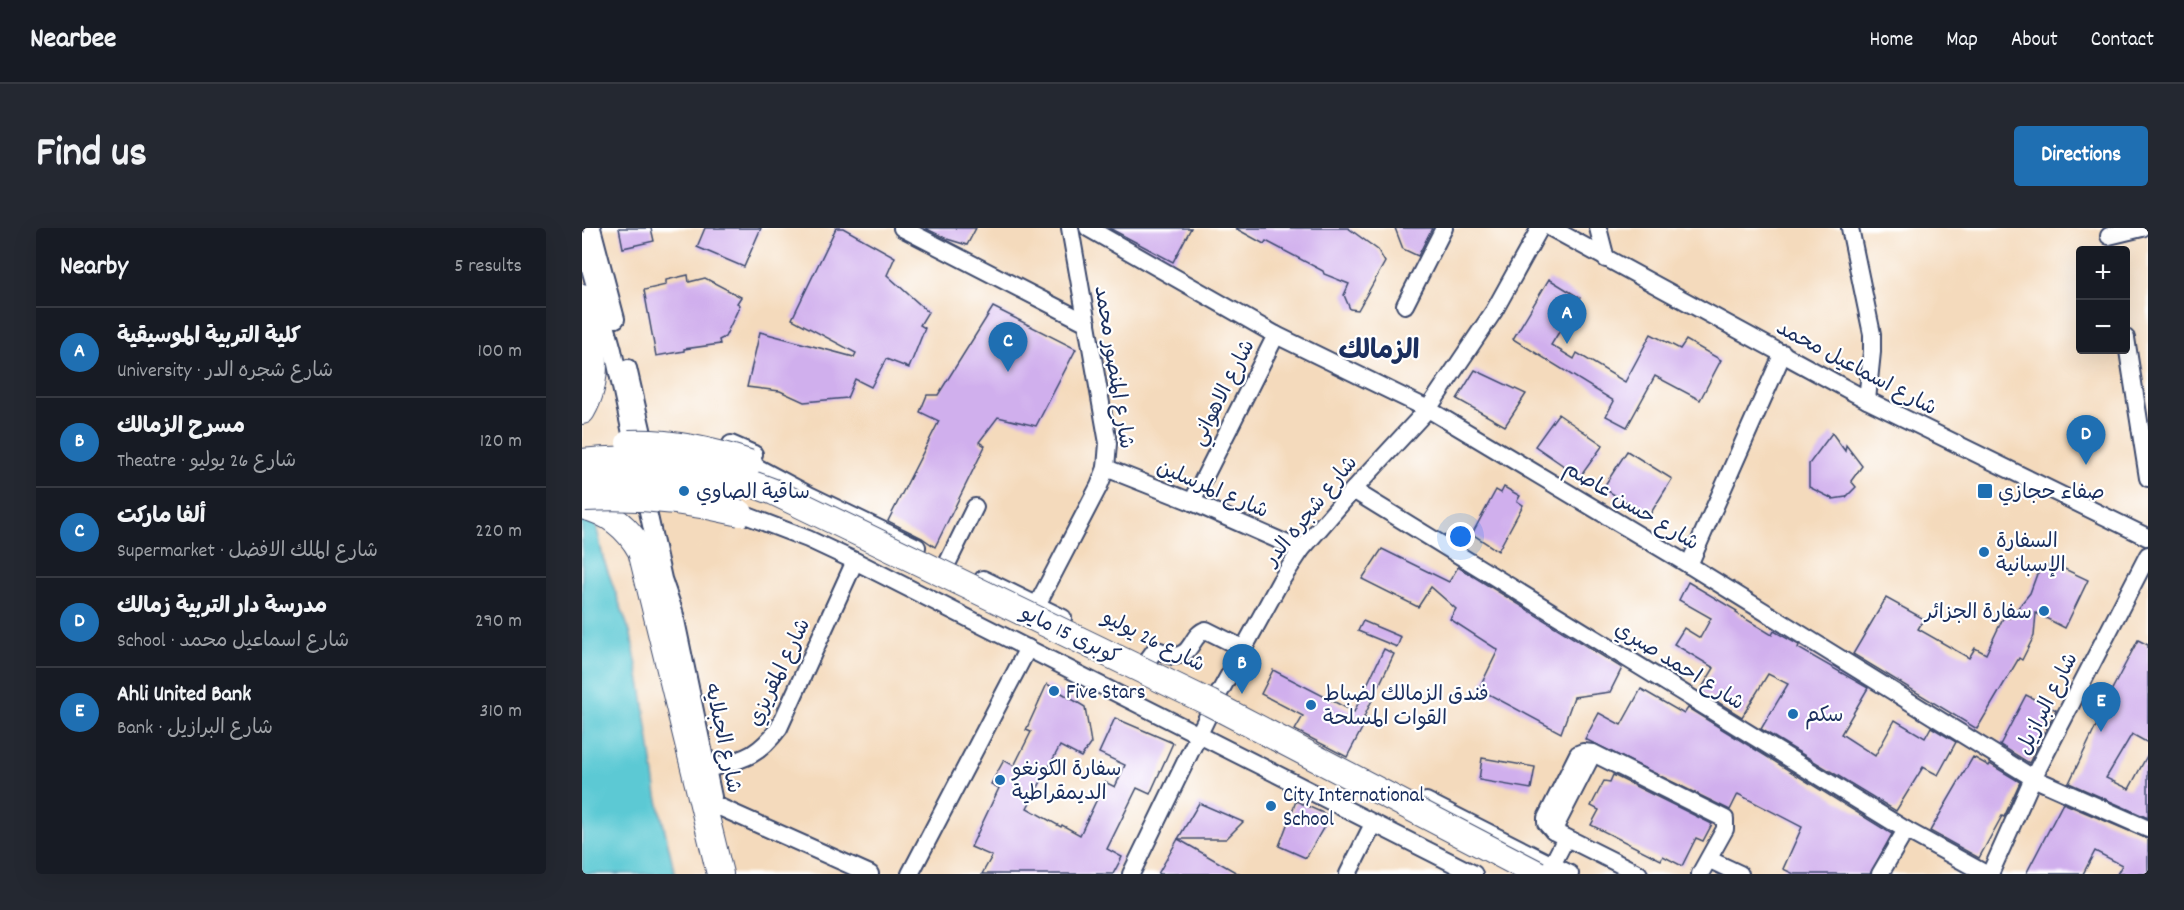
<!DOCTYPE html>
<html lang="en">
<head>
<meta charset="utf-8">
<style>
  :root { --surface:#171b24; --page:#242831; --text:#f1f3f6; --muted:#9ea1a6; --line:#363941; --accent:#1f6fb2 }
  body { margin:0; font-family:Dekko,"Playpen Sans Arabic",sans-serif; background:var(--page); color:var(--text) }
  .controls { position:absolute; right:18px; top:18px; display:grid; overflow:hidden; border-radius:6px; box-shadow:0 6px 24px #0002 }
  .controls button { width:54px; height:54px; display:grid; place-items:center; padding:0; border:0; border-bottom:2px solid var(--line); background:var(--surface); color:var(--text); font:30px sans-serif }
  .you { position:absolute; left:879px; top:309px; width:21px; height:21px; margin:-15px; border:4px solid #fff; border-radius:50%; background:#1a73e8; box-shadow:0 0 0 9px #1a73e833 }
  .badge { display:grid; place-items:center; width:39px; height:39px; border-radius:50%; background:var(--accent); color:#fff; font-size:20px; font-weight:700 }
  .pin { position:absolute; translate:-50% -50px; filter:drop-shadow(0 2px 3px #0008) }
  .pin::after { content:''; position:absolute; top:32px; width:21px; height:18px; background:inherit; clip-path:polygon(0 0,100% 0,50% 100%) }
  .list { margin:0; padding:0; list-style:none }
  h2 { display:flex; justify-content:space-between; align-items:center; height:78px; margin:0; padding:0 24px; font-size:26px }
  h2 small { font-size:20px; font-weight:400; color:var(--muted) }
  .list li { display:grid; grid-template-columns:39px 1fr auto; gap:18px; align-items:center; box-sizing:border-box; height:90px; padding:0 24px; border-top:2px solid var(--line) }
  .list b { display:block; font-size:22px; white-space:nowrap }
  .list p { margin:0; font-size:20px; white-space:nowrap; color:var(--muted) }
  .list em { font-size:20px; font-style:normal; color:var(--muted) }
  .map { position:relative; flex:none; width:1566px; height:646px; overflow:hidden; border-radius:6px }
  header { display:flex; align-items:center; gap:36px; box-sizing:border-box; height:84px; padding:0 30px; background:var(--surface); border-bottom:2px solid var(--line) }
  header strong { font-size:28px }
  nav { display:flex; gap:33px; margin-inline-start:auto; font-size:21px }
  .intro { display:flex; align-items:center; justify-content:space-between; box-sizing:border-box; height:144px; padding:0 36px }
  h1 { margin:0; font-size:42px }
  .button { padding:15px 27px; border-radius:6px; background:var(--accent); color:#fff; font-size:21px; font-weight:700 }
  main { display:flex; gap:36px; padding:0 36px }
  aside { flex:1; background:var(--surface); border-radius:6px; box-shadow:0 6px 24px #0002 }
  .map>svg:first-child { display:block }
  .water { fill:#5cc9d4; stroke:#3c7c99; stroke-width:1.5 }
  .building { fill:#d0afed }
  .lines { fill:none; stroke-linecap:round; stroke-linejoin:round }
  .minor-casing { stroke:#3c496c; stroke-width:20 }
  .highway-casing { stroke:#3c496c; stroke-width:28 }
  .minor { stroke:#fff; stroke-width:16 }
  .highway { stroke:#fff; stroke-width:26 }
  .highway-bridge-casing { stroke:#3c496c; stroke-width:28; stroke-linecap:butt }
  .highway-bridge { stroke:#fff; stroke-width:26 }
  .poi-dot { fill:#1f6fb2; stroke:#fff; stroke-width:2 }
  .labels { text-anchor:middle; stroke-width:4.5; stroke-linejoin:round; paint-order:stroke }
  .street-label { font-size:21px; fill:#1b2f5e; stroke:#fff }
  .poi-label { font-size:21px; fill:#1b2f5e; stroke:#fff; text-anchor:start }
  .district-label { font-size:27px; font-weight:bold; fill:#1b2f5e; stroke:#fff }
</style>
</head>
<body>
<header>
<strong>Nearbee</strong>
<nav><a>Home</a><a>Map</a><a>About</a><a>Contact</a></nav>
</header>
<div class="intro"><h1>Find us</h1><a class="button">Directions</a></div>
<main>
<aside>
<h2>Nearby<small>5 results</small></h2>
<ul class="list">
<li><span class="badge">A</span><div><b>كلية التربية الموسيقية</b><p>University · شارع شجره الدر</p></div><em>100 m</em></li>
<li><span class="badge">B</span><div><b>مسرح الزمالك</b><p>Theatre · شارع 26 يوليو</p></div><em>120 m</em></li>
<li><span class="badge">C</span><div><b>ألفا ماركت</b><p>Supermarket · شارع الملك الافضل</p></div><em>220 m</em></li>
<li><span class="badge">D</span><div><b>مدرسة دار التربية زمالك</b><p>School · شارع اسماعيل محمد</p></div><em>290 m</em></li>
<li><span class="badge">E</span><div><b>Ahli United Bank</b><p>Bank · شارع البرازيل</p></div><em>310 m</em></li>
</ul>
</aside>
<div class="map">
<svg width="1566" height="646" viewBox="0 0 1566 646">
  <rect width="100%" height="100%" fill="#fff"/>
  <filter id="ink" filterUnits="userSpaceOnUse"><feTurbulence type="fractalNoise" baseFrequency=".0167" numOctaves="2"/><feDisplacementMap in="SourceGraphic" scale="12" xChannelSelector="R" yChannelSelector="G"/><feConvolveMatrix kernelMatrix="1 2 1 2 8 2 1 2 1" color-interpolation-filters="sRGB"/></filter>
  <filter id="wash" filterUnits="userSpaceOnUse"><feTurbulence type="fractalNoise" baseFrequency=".008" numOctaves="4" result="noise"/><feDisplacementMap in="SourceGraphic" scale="24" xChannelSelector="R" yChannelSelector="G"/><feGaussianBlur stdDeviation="1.35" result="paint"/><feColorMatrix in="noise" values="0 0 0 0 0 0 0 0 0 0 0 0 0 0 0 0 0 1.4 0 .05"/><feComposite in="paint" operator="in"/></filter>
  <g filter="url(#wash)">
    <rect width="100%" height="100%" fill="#f4dabc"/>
    <polygon class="water" points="0,226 21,330 49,407 60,464 75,568 93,646 0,646"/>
    <g id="blocks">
      <g class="building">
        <polygon points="37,0 69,0 72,13 41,20"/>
        <polygon points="123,0 179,0 162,39 115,19"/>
        <polygon points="254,0 261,0 313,29 305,47 346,84 338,97 343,100 327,140 304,131 289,159 273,151 265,170 222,174 198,163 165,159 178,104 272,129 274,125 210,91"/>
        <polygon points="343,0 394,0 385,17 365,11"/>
        <polygon points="527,0 609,0 591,34"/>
        <polygon points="653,0 766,0 796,22 803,34 776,82 768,81 762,67 767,56 742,46 741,43 684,13 682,16"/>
        <polygon points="813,0 850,0 836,28 821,21"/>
        <polygon points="106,47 107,54 123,50 159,69 155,75 158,77 143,109 137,112 138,116 102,121 102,123 74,128 62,62 84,57 84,52"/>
        <polygon points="967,51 998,70 969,117 992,131 995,125 1043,154 1069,106 1098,121 1104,112 1139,132 1118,172 1073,148 1045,199 1024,188 1032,173 931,111"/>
        <polygon points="411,79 494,121 454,198 416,189 397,214 403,218 353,319 340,310 306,293 357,193 338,184 345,167 356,167"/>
        <polygon points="893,142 944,166 923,198 875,171"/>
        <polygon points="976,186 1021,217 998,249 953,218"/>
        <polygon points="1250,205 1263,223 1264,217 1280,238 1269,253 1274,259 1264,269 1251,271 1227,259 1227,236"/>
        <polygon points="1045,223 1090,251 1067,288 1021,260"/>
        <polygon points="922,259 938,268 935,273 941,277 916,323 890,306 914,262 919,265"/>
        <polygon points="800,321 867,354 876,339 1040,440 1028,464 992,469 979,505 897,461 916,422 868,391 874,381 849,359 836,379 780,351"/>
        <polygon points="1470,335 1506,352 1483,400 1454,385 1452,408 1440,432 1437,430 1395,501 1271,426 1304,370 1342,391 1336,401 1387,430 1393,420 1404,426 1422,388 1427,390 1435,381 1448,365 1455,346"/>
        <polygon points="1106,354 1155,383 1154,385 1190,407 1192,403 1217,417 1216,420 1286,460 1259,506 1293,528 1313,492 1343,510 1349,499 1374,514 1356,547 1341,539 1314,583 1179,501 1206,456 1186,446 1160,489 1118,463 1132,440 1092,416 1102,400 1118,410 1129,390 1097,372"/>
        <polygon points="781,393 819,409 815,419 776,403"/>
        <polygon points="1556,412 1566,417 1566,515 1550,506 1524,550 1547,561 1566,526 1566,590 1487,555 1518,490 1516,488"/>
        <polygon points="802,421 812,426 782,489 785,491 765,529 713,502 721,488 679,466 691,442 772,484"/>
        <polygon points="465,456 503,479 509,515 499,529 478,518 445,580 479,599 480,597 498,607 523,554 533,559 543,537 517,525 533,490 591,515 568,566 555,560 525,621 540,629 531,646 400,646 410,628 389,619 417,560 409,556 422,532 432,538 449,504 444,502"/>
        <polygon points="1059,461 1102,486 1106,480 1310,606 1288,646 1212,646 1201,641 1220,599 1156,566 1148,582 1003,511 1017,485 1039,497"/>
        <polygon points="1444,467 1474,482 1447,535 1418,517"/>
        <polygon points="1391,529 1407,538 1408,536 1438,554 1422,589 1420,588 1397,630 1348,603"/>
        <polygon points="900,530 953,539 949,561 897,552"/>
        <polygon points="1031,547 1130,596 1121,613 1114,610 1100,638 1081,628 1079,632 1009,597 1017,582 1009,578 1022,553 1028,554"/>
        <polygon points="714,573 748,588 724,630 697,618"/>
        <polygon points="617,575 661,594 644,611 596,611"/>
        <polygon points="1481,575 1566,611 1566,646 1535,646 1540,637 1513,623 1501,646 1444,646"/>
        <polygon points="596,611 657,646 576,646"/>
      </g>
    </g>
  </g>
  <g filter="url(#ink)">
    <use href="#blocks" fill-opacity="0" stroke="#3c496c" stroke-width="1.5"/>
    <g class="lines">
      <defs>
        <g id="minor">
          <polyline points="10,0 34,91"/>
          <polyline points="320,0 505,95"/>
          <polyline points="506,0 694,107 846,181 1107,337 1451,550 1566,601"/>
          <polyline points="969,0 1285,172 1565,309"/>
          <polyline points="1016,0 1024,31"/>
          <polyline points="1268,0 1290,106 1290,124 1285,172"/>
          <polyline points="1527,8 1560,0"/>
          <polyline points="0,12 31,122 53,224"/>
          <polyline points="823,77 862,0"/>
          <polyline points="1544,110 1566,250"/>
          <polyline points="46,140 65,223"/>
          <polyline points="149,216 172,226 167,235 229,268 335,319"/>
          <polyline points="524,240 610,274 719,322"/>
          <polyline points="61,261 81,351 92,383 131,569"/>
          <polyline points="771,262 1324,602 1404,646"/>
          <polyline points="610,274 694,107"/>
          <polyline points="158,285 226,311 273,333 892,646"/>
          <polyline points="366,334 393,279"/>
          <polyline points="1107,337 1201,125"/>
          <polyline points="401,351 481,390"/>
          <polyline points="455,377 517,258 524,240 526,215 488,0"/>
          <path d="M565,433l8,-11c7,0 11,5 18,6 20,0 18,-22 33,-26l38,19"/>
          <path d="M126,541c34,-10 48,-10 71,-41l76,-167"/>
          <polyline points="844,573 988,646"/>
          <polyline points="133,577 288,646"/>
          <polyline points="971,603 1011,525"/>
          <polyline points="1128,632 1158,646"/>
          <polyline points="970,637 984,610"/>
          <polyline points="328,646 446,420"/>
          <polyline points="549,646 635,469 698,354 719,322 771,262 846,181 912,83 958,0"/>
          <polyline points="766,646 791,596"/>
          <polyline points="1057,646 971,603 964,595 964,590 996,526 1001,524 1011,525 1143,591 1143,601 1118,646"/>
          <polyline points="1298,646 1324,602"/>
          <polyline points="1408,646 1451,550 1566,327"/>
        </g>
        <g id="highway">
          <path d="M0,69c10,37 21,78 0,114"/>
          <path d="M0,278c27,6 46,21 59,45l79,323"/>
        </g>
      </defs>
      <use href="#minor" class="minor-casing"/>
      <use href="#highway" class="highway-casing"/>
      <use href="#minor" class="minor"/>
      <use href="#highway" class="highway"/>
      <defs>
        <g id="highway-bridge">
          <path d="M47,215c41,-2 81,7 120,20"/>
          <path d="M0,234c67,-9 130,6 192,30l436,211 328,171"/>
          <path d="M0,254c49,-6 98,-3 145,10"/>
          <path d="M3,270c53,-3 103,2 155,15"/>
        </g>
      </defs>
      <use href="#highway-bridge" class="highway-bridge-casing"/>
      <use href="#highway-bridge" class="highway-bridge"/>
    </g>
  </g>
  <g class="poi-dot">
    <circle cx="102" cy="263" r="6"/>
    <rect x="1395" y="255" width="16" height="16" rx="3"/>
    <circle cx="1402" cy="324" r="6"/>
    <circle cx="1462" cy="383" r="6"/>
    <circle cx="472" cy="463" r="6"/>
    <circle cx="729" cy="477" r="6"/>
    <circle cx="1211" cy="486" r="6"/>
    <circle cx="418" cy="552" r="6"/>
    <circle cx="689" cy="578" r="6"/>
  </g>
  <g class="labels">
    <g class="street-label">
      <text transform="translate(533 139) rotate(81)" y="7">شارع المنصور محمد</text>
      <text transform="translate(1275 139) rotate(28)" y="7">شارع اسماعيل محمد</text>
      <text transform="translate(640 164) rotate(-63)" y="7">شارع الاهواني</text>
      <text transform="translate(631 260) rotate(23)" y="7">شارع المرسلين</text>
      <text transform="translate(1050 277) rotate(31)" y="7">شارع حسن عاصم</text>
      <text transform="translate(728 282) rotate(-51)" y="7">شارع شجره الدر</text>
      <text transform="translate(489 406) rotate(26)" y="7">كوبرى 15 مايو</text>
      <text transform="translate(572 412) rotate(27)" y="7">شارع 26 يوليو</text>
      <text transform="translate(1098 437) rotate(32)" y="7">شارع احمد صبري</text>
      <text transform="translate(196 444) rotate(-64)" y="7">شارع المقريزي</text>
      <text transform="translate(1464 475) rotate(-63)" y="7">شارع البرازيل</text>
      <text transform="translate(142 510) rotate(78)" y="7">شارع الجبلايه</text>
    </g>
    <g class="poi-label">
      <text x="114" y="270">ساقية الصاوي</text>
      <text x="1416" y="270">صفاء حجازي</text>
      <text x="1414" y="319">السفارة<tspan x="1414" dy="24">الإسبانية</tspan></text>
      <text x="1450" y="390" text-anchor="end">سفارة الجزائر</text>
      <text x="484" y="470">Five Stars</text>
      <text x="741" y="472">فندق الزمالك لضباط<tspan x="741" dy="24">القوات المسلحة</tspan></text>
      <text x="1223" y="493">سكم</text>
      <text x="430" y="547">سفارة الكونغو<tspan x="430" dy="24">الديمقراطية</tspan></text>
      <text x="701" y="573">City International<tspan x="701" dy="24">School</tspan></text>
    </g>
    <g class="district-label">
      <text x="797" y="130">الزمالك</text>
    </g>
  </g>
</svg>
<div class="controls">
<button>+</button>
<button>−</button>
</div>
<div class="you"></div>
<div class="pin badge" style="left:985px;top:116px">A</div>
<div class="pin badge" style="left:660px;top:466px">B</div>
<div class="pin badge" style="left:426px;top:144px">C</div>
<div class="pin badge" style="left:1504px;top:237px">D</div>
<div class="pin badge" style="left:1519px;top:504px">E</div>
</div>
</main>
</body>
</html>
